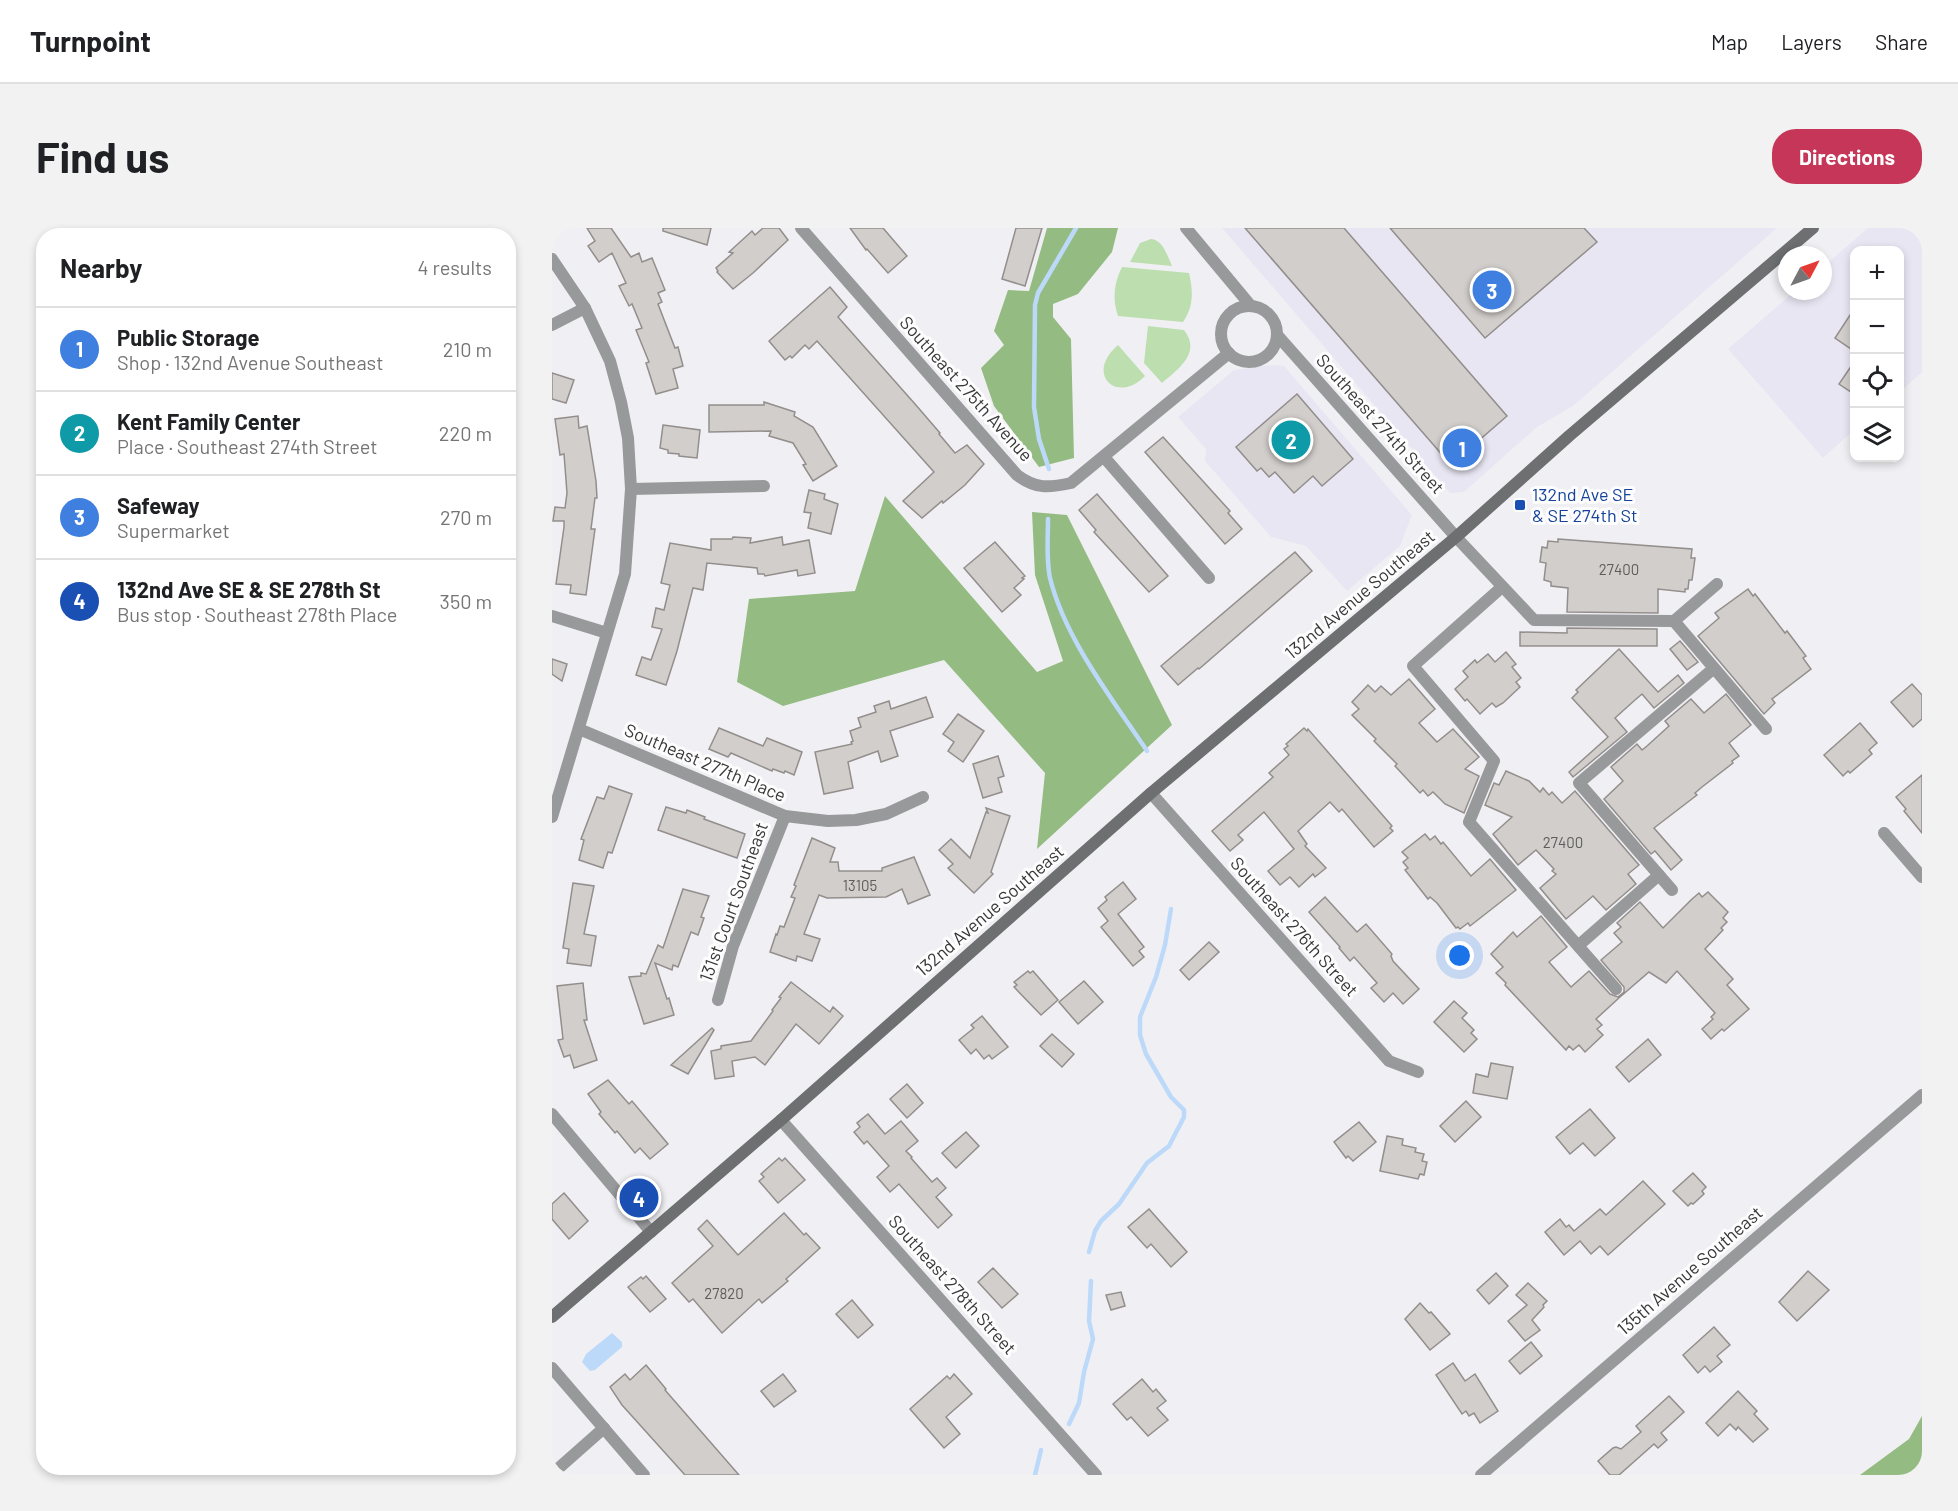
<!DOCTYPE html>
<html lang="en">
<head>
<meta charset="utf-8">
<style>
  :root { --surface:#fff; --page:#f2f2f2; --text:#202124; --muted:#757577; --line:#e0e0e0; --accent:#c53658 }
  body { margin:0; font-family:Barlow,sans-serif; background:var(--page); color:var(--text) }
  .controls { position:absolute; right:18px; top:18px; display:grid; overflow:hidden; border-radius:12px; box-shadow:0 3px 9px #0003 }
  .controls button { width:54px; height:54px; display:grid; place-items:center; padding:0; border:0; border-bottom:2px solid var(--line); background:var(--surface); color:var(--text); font:30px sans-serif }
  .compass { position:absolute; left:1226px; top:18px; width:54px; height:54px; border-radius:50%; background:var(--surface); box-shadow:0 3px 9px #0003; rotate:49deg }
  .you { position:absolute; left:908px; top:728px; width:21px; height:21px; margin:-15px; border:4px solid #fff; border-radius:50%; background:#1a73e8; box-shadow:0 0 0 9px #1a73e833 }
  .badge { display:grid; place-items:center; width:39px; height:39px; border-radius:50%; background:var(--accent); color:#fff; font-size:20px; font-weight:700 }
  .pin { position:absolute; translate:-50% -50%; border:3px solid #fff; box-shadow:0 2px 6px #0006 }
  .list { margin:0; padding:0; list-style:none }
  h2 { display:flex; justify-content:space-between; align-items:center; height:78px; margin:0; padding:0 24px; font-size:26px }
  h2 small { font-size:20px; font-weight:400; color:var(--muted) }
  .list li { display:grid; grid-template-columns:39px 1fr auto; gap:18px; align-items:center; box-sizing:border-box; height:84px; padding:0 24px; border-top:2px solid var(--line) }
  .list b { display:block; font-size:22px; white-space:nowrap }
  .list p { margin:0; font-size:20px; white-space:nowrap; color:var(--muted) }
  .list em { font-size:20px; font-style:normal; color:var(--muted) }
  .icon { flex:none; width:33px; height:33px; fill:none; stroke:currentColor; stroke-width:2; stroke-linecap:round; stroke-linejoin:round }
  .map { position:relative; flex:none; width:1370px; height:1247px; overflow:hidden; border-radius:24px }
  header { display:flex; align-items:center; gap:36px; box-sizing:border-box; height:84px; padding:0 30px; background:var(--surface); border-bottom:2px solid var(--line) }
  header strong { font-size:28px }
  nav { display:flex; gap:33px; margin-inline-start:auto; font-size:21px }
  .intro { display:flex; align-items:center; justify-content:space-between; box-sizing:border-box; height:144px; padding:0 36px }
  h1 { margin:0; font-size:42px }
  .button { padding:15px 27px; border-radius:24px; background:var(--accent); color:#fff; font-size:21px; font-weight:700 }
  main { display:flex; gap:36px; padding:0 36px }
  aside { flex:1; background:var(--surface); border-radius:24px; box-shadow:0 3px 9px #0003 }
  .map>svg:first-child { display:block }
  .built { fill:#e7e6f2 }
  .green { fill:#bddeaf }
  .forest { fill:#94bb82 }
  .water { fill:#bdd9f9 }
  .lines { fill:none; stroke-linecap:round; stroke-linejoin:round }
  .stream { stroke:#bdd9f9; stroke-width:4.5 }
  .building { fill:#d2cecb; stroke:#938e8c; stroke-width:1.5 }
  .minor { stroke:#98999a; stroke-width:12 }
  .secondary { stroke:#6e6f71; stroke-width:12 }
  .transit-dot { fill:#1a4fb4; stroke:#fdfdfe; stroke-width:2 }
  .labels { text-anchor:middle; stroke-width:6; stroke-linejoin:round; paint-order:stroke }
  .number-label { font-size:15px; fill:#5e5d5d }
  .street-label { font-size:18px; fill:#373738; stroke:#fdfdfe }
  .transit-label { font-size:18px; fill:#164399; stroke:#fdfdfe; text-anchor:start }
</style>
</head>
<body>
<header>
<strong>Turnpoint</strong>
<nav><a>Map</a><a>Layers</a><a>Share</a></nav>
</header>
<div class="intro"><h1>Find us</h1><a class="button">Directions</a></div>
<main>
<aside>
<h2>Nearby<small>4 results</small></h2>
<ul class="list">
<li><span class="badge" style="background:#3f7fe0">1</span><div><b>Public Storage</b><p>Shop · 132nd Avenue Southeast</p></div><em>210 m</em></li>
<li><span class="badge" style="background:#0f9aa8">2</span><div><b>Kent Family Center</b><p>Place · Southeast 274th Street</p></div><em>220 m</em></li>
<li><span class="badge" style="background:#3f7fe0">3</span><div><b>Safeway</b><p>Supermarket</p></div><em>270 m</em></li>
<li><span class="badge" style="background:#1a4fb4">4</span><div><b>132nd Ave SE &amp; SE 278th St</b><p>Bus stop · Southeast 278th Place</p></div><em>350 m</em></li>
</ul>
</aside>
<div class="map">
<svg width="1370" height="1247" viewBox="0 0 1370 1247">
  <rect width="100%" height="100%" fill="#f0f0f4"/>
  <g class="built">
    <polygon points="670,0 1225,0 1021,178 985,199 912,264 898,265"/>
    <polygon points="1316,0 1360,0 1370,12 1370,144 1348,164 1348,22 1302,22 1302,202 1271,230 1176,121 1243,63 1271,63 1271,39"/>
    <polygon points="720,137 732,138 860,287 848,318 795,363 754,318 719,309 653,233 654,221 626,189 682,142"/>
  </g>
  <g class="green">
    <path d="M599,11c12,1 16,16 21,27l-42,-4 10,-19z"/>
    <path d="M570,39l67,6c4,18 5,33 -6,49l-65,-6c-6,-17 -4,-33 4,-49z"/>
    <path d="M596,98l36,4c18,23 -6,39 -22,53l-18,-20z"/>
    <path d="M566,117l27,31c-28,29 -61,-2 -27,-31z"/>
  </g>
  <g class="forest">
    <polygon points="495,0 566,0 560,24 526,66 501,76 501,89 519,111 522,230 487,239 442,178 429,140 452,117 442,103 456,62 477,63"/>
    <polygon points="333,268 485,444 511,433 483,347 480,284 515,287 620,497 485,621 493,545 392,432 231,478 185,454 197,371 303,363"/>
    <polygon points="1370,1188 1370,1247 1308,1247 1357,1211"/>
  </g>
  <polygon class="water" points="60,1105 70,1114 70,1119 43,1142 38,1143 30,1134 34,1126"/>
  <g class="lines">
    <g class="stream">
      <polyline points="497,241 487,211 482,179 483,77 486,65 524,0"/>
      <path d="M496,291c0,19 -2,40 2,59 15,61 63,122 97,173"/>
      <polyline points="537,1024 543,1003 549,993 567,976 595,935 617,918 632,889 632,882 619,869 594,826 588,807 588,789 604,749 613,717 619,681"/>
      <polyline points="517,1196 527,1175 532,1144 541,1111 537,1093 539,1053"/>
      <polyline points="483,1247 489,1222"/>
    </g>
  </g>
  <g class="building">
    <polygon points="35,0 59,0 79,29 87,25 90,34 100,30 113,62 106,65 110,74 106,76 123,120 126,119 131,138 121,141 126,160 104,166 94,135 97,134 84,102 90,100 80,76 77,78 67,58 74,55 60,25 47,34 36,18 43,13"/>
    <polygon points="111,0 159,0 155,17 111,3"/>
    <polygon points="211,0 227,0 236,12 201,45 181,61 165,44 166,43 164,40 181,25 177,24 200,3 203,7"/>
    <polygon points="298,0 331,0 355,28 336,45 315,21 314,22"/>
    <polygon points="464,0 490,0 473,58 450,51"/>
    <polygon points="693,0 792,0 955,188 924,215 925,217 901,237 899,237"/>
    <polygon points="838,0 1032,0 1045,14 933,110"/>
    <polygon points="278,59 295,79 286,89 363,176 388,205 387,206 403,225 415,217 432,236 413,257 391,275 390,273 370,290 351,273 382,244 265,113 257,121 253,117 240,130 238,128 233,132 217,113"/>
    <polygon points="1302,81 1302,123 1283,110"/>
    <polygon points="1302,134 1302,166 1287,156"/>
    <polygon points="0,145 22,152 14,175 0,171"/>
    <polygon points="745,166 801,231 770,258 761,248 742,265 723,244 717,249 709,240 705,243 684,219"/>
    <polygon points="212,174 243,184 242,188 261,199 285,238 261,253 251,237 254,236 241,215 217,208 219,203 157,204 157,177 212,177"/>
    <polygon points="26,188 27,200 35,198 44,253 45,270 43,270 39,301 43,301 34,367 18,365 19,357 4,356 12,299 12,293 1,293 3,279 13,280 15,265 12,226 8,227 3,191"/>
    <polygon points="111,197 148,202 145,230 127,228 127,226 116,225 116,222 108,220"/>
    <polygon points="611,209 678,283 676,285 690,301 673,316 593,224"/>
    <polygon points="257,262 273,266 272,271 286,276 279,306 256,300 259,285 252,284"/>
    <polygon points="545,266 616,348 597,364 542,304 544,302 527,282"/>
    <polygon points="181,309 199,310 198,315 230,309 231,317 257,312 263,345 246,348 245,342 213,348 212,346 206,346 205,340 155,335 151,362 141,360 125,423 114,457 84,447 90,429 99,432 110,401 100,399 104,380 112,382 118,357 109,355 118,315 159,322 159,311 180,311"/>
    <polygon points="1006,311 1140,321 1139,330 1143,330 1140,352 1137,352 1136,361 1133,361 1133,364 1106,361 1106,385 1015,384 1016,360 999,358 999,354 992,352 994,335 988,334 990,319 995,320 996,313 1006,314"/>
    <polygon points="443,314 473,348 470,350 472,351 462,360 469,367 450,384 412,340"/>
    <polygon points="743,324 760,343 647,441 646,440 626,457 609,438"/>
    <polygon points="1196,361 1201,368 1203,366 1233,405 1235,403 1254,428 1251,430 1259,441 1220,471 1223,475 1212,486 1146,408 1167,390 1163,385"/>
    <polygon points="1015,400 1105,401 1105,418 968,418 968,404 1015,405"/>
    <polygon points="1128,413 1146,434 1135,442 1118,421"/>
    <polygon points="1067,421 1106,464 1126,447 1132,455 1102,480 1090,466 1083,472 1063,490 1075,504 1021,549 1017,544 1056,509 1020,470 1026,464 1024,462"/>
    <polygon points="954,424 964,436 960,439 969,450 964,454 968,459 951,475 944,479 940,475 928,486 915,471 913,473 903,461 916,449 911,443 923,432 925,435 936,426 943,434"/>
    <polygon points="0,431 15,436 10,453 0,446"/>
    <polygon points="857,451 883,481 867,495 885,514 901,501 927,529 913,541 927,548 912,585 893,576 881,564 876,568 871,562 868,565 843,538 845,536 822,513 824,511 800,487 807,481 800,474 816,457 823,464 829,458 839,467"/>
    <polygon points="1360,456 1370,467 1370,491 1361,499 1339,474"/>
    <polygon points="1174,466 1199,497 1177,515 1187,528 1180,533 1181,535 1150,559 1143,565 1145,567 1102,600 1130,632 1119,642 1103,623 1099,626 1052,571 1071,553 1059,539 1085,516 1090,522 1095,518 1117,498 1113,493 1139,471 1152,485"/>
    <polygon points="374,469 381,489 338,503 346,528 329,534 326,523 296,534 301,560 272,566 263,524 300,516 299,514 301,513 298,503 309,499 306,490 324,484 322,478 337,473 339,481"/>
    <polygon points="406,486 432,503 411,534 396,523 402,514 391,506"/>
    <polygon points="1308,495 1325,515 1317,522 1320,526 1298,545 1296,543 1291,548 1272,527"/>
    <polygon points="167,500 211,518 215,510 250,524 242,547 233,543 232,545 221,541 220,543 179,525 176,529 157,521"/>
    <polygon points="752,500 755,503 756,501 840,598 838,600 841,603 822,619 790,581 787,584 778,574 746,603 755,616 753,618 774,640 763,649 761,646 747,659 738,649 728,657 716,643 742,621 712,584 686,607 691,612 678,623 660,603 721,549 717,545 737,527 732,521 736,518 734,516"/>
    <polygon points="446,528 452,548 446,550 450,564 431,570 421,536"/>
    <polygon points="954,543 977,553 988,564 991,560 997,567 1000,564 1010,575 1023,563 1087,637 1076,646 1084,656 1054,682 1041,668 1014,691 988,660 1004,646 1000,643 1002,641 984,622 966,637 941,606 960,589 933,577 942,555 947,557"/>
    <polygon points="1370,547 1370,605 1352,583 1354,581 1344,569"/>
    <polygon points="57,558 80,566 60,625 56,624 51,640 27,632 32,612 29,611 45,569 52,571"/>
    <polygon points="114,579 134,585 135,582 153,589 152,591 193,606 185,630 106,602"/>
    <polygon points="434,580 458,588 439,644 441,646 422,665 396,640 401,636 387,622 399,611 418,630 434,584 436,585"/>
    <polygon points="873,606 878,612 883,608 889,616 891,614 919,648 938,631 964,662 918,698 916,695 908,701 906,699 904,700 885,675 878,669 876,671 853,642 856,640 851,634 856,630 850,624"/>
    <polygon points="260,610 283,620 278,634 286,634 287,643 330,643 330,640 362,629 378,667 356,676 350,661 334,669 275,670 267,667 252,706 268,711 260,733 245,728 244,733 218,724 224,706 225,707 228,698 232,699 243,670 239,669 244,658 242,657"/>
    <polygon points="571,654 584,671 566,686 592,719 587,723 592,729 581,738 549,699 556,693 546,680 555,672 553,669"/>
    <polygon points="21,655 42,658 32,706 44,708 39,738 15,735 17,721 11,720"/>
    <polygon points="131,661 157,668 149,689 152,690 146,707 139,704 126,739 121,737 120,742 103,735 115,771 117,770 122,787 92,796 77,749 89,748 89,745 94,746 106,717 111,720"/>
    <polygon points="1156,664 1176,684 1171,690 1175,694 1169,700 1171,702 1153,721 1181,751 1175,757 1197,781 1172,803 1170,801 1159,811 1150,801 1161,791 1159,789 1163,785 1125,743 1114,755 1097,744 1068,769 1044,791 1050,797 1045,801 1051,807 1033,824 1027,817 1021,822 1017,818 1014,822 953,757 954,755 944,745 951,739 939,726 961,704 965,709 989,688 1015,719 997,734 1019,759 1037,743 1058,766 1066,769 1072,764 1072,759 1049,732 1070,714 1062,705 1069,699 1065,695 1088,674 1111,700 1140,671 1147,665 1150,669"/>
    <polygon points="773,669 805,704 814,696 840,726 839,728 841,733 867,761 851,776 841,765 832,774 819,760 825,755 802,729 798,733 787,720 788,719 757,684"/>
    <polygon points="657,714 667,724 637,752 628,742"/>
    <polygon points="476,743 478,745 481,743 506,772 489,787 462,759 465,757 462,754"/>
    <polygon points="532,753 551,774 526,796 507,774"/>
    <polygon points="239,754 278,784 281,779 291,788 267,816 244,796 213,837 203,829 180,833 182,848 163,851 159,823 169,821 169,818 199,813 221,783 220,782 229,770 227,769"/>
    <polygon points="31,755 35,792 32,792 45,832 22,840 18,827 12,829 6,812 11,811 5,758"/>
    <polygon points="902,773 915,785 910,790 922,802 919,805 925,811 912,824 882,794"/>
    <polygon points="430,788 456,819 440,831 437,827 432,831 424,821 419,826 407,812 422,800 419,797"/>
    <polygon points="160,800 162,802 136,846 119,837"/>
    <polygon points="500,806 522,826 510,839 488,818"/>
    <polygon points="1096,811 1109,827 1077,854 1064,839"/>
    <polygon points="939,835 961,839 955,871 921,865 924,846 936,849"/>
    <polygon points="56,852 77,876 80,873 116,916 98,931 88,920 83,925 65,903 63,905 47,886 49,884 36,866"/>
    <polygon points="355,856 371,875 355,890 338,871"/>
    <polygon points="914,873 929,889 903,914 888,898"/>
    <polygon points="1038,881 1063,910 1043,928 1031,915 1018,926 1004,909"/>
    <polygon points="316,886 333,906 349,893 366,913 354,923 360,929 359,930 380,954 385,950 394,960 384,969 400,987 386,1000 347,956 338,964 325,949 337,938 315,913 312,916 302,904 308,899 305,895"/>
    <polygon points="807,894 824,914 801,933 796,928 794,930 782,914"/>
    <polygon points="414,904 427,918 404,940 390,925"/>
    <polygon points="835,908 851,911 850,917 864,920 863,924 872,926 870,933 875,934 872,947 868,946 866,951 828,943"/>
    <polygon points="227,930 230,933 233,930 253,952 226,975 207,953 212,949 209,946"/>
    <polygon points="1141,945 1154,959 1150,963 1152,966 1141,976 1139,975 1136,978 1121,963"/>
    <polygon points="1091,953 1113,976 1056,1027 1048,1018 1039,1026 1028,1013 1012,1027 993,1004 1008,991 1014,999 1017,997 1022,1003 1048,981 1054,987"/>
    <polygon points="12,965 36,993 17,1011 0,991 0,976"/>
    <polygon points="597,981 635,1024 619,1039 599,1016 595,1020 576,999"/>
    <polygon points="232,985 252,1007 254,1005 268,1020 234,1051 236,1053 210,1075 207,1071 170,1105 141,1071 137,1074 120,1055 161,1018 146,1001 155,992 186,1027"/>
    <polygon points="441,1040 466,1066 450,1080 426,1054"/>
    <polygon points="1256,1043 1277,1062 1245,1093 1227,1074"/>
    <polygon points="944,1045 956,1058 937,1076 925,1062"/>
    <polygon points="94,1048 114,1071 98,1084 76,1059 89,1049 91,1051"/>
    <polygon points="976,1055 995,1073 991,1077 992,1079 980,1092 988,1102 973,1113 956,1093 975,1077 964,1067"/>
    <polygon points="569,1064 573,1078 559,1082 554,1067"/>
    <polygon points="300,1072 321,1097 306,1110 284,1086"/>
    <polygon points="868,1075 877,1085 879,1084 898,1106 878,1122 853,1091"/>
    <polygon points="1162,1099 1178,1117 1165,1128 1170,1134 1158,1144 1153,1138 1146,1145 1131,1127"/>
    <polygon points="979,1114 990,1128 968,1146 957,1133"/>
    <polygon points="901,1135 913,1153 923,1146 946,1183 928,1195 922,1185 917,1188 914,1183 910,1186 884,1147"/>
    <polygon points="94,1137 114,1161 113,1162 187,1247 133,1247 70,1177 58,1159 73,1146 78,1152"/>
    <polygon points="231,1146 244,1163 222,1179 209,1163"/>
    <polygon points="402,1146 420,1166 394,1189 408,1206 392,1220 358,1181 395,1148 398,1151"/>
    <polygon points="590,1151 601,1164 604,1161 614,1173 605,1180 616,1192 596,1208 579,1189 575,1192 561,1176"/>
    <polygon points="1186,1163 1205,1183 1202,1186 1216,1201 1201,1214 1186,1199 1184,1202 1178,1196 1166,1208 1154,1195"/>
    <polygon points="1117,1168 1132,1184 1109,1205 1115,1212 1106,1220 1102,1216 1067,1247 1058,1247 1046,1233 1061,1220 1064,1219 1069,1221 1089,1204 1084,1198"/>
  </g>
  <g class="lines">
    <g class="minor">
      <path d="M249,0l216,247c19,14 31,13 54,8l158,-130"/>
      <polyline points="634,0 699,78"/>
      <polyline points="0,31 33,80 58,133 69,174 76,210 79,261 73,346 0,589"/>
      <circle cx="697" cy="106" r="28"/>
      <polyline points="0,97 33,80"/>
      <polyline points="726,108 904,309 982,392 1122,393 1214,501"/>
      <polyline points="552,229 657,350"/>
      <polyline points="79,261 212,258"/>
      <polyline points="950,359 861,438 942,533 917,594 1064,761"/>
      <polyline points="0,388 55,405"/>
      <polyline points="1122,393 1165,356"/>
      <polyline points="27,501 233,588 276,593 304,592 334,586 371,569"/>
      <polyline points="599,565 837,833 866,844"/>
      <polyline points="1332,605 1370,649"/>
      <polyline points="1120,662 1027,555 1161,441"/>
      <polyline points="1027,717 1107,647"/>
      <polyline points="166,772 181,718 233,588"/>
      <polyline points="0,886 99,1004"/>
      <polyline points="229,892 544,1247"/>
      <polyline points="0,1140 92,1247"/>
      <polyline points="0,1246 52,1200"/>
      <polyline points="929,1247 1370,867"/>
    </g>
    <polyline class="secondary" points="0,1089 229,892 599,565 904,309 1017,208 1261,0"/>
  </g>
  <rect class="transit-dot" x="962" y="271" width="12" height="12" rx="3"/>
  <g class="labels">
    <g class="number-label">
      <text x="1067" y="347">27400</text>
      <text x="1011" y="620">27400</text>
      <text x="308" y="663">13105</text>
      <text x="172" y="1071">27820</text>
    </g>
    <g class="street-label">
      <text transform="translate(414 161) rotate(48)" y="6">Southeast 275th Avenue</text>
      <text transform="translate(828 196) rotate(48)" y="6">Southeast 274th Street</text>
      <text transform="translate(808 367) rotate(-40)" y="6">132nd Avenue Southeast</text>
      <text transform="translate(153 535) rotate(23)" y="6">Southeast 277th Place</text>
      <text transform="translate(182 674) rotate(-70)" y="6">131st Court Southeast</text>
      <text transform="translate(438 683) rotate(-41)" y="6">132nd Avenue Southeast</text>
      <text transform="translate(742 699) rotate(48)" y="6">Southeast 276th Street</text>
      <text transform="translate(1138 1043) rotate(-41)" y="6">135th Avenue Southeast</text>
      <text transform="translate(400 1057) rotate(48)" y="6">Southeast 278th Street</text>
    </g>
    <g class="transit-label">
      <text x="980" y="273">132nd Ave SE<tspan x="980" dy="21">&amp; SE 274th St</tspan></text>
    </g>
  </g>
</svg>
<div class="controls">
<button>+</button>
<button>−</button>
<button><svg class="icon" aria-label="locate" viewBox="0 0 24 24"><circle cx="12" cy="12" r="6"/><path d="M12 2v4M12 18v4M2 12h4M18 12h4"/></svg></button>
<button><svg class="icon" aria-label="layers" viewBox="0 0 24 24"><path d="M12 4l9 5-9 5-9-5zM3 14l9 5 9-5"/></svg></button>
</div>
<svg class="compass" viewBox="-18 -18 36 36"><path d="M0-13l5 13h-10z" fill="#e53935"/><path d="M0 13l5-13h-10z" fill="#757577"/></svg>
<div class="you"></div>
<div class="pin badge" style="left:910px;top:220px;background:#3f7fe0">1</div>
<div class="pin badge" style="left:739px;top:212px;background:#0f9aa8">2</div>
<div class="pin badge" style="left:940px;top:62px;background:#3f7fe0">3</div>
<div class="pin badge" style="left:87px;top:970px;background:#1a4fb4">4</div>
</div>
</main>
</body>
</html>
